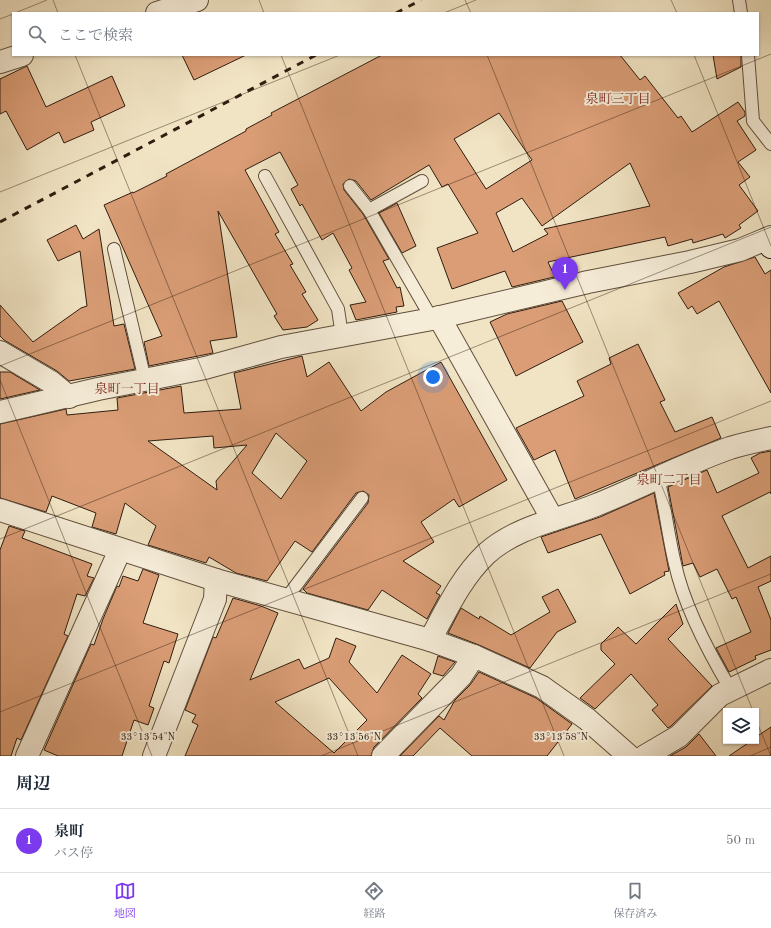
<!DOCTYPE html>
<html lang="ja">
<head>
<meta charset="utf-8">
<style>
  :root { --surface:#fff; --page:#f2f2f3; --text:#1f2937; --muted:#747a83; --line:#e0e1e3; --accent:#7c3aed }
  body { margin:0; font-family:"Old Standard TT","Noto Serif JP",serif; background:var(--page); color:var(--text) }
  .controls { position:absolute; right:12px; bottom:12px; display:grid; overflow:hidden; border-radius:0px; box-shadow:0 1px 3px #0004 }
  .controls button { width:36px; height:36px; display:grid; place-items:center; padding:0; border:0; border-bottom:1px solid var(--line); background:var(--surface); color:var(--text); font:20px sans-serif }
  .you { position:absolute; left:433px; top:377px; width:14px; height:14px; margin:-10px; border:3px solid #fff; border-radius:50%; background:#1a73e8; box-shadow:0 0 0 6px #1a73e833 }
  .badge { display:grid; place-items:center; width:26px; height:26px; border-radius:50%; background:var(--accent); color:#fff; font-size:13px; font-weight:700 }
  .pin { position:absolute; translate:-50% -33px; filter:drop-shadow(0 1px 2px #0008) }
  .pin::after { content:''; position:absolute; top:21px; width:14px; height:12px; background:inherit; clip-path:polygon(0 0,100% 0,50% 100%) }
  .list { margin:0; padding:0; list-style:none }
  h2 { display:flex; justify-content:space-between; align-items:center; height:52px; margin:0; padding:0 16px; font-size:17px }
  h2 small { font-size:13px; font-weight:400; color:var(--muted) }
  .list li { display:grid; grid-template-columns:26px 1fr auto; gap:12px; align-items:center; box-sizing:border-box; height:64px; padding:0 16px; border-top:1px solid var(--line) }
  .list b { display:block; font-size:15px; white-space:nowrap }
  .list p { margin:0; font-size:13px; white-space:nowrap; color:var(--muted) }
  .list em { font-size:13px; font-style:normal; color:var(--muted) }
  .icon { flex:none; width:22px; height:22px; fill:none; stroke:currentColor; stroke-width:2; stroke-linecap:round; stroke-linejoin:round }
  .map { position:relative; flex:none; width:771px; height:756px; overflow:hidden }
  .search { position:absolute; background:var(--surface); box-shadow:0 1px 3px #0004; left:12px; right:12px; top:12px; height:44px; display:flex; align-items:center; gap:10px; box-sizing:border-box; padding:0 14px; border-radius:0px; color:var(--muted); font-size:15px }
  .sheet { height:116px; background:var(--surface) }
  nav { display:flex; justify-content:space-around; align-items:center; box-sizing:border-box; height:56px; border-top:1px solid var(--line); background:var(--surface); font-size:11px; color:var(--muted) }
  nav a { display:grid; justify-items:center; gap:2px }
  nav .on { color:var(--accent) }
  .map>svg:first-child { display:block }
  .building { fill:#da9d76; stroke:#311d0f; fill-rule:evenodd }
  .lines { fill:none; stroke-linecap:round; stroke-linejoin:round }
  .lane-casing { stroke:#614f3c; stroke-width:14 }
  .street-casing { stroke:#614f3c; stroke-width:24 }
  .secondary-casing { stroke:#311d0f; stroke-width:24 }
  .lane { stroke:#f6edd9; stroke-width:12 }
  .street { stroke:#f6edd9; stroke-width:22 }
  .secondary { stroke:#f6edd9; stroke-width:22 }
  .rail { stroke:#311d0f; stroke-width:3; stroke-dasharray:7 7; stroke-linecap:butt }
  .ticks { fill:none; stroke:#311d0f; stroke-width:1; stroke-opacity:0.45 }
  .labels { text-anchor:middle; stroke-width:4; stroke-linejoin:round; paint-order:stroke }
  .neighbourhood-label { font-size:13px; fill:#7a1f14; stroke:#f6edd9 }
  .ticks-label { font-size:10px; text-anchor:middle; fill:#311d0f; stroke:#f6edd9; stroke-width:4; stroke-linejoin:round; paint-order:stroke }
</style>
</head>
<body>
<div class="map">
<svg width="771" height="756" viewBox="0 0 771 756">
  <rect width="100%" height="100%" fill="#f1e4c4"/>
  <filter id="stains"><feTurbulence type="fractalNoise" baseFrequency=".005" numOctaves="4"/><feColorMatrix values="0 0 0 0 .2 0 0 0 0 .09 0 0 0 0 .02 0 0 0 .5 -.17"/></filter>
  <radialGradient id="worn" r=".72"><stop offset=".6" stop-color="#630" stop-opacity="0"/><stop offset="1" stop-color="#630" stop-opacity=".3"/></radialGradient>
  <g class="building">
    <polygon points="182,55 246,55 194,80"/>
    <path d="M382,55h238l20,25 5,-4 33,42 3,-2 11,16 46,-30 7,10v4l-8,5 19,29 -18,12 12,15 -11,8 19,26 -19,14 2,3 -16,10 -2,-4 -30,9 -1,-4 -24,7 -3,-9 -117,25 7,15h-1l-42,10 -7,-16 -53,18 -15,-41 41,-15 -30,-49 -6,3 -13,-22 -58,35 -15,-19 -7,-2 -6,5 1,6 19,24 26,45 -6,2 14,27 3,-1 4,19 -8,1 1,5 -41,8 -6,-15 16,-3 -17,-32 3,-2 -19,-35 -11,7 -20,-36 -2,2 -9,-17 7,-4 -18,-33 -35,18 34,62 -4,2 18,30 -3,1 16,27 -4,2 16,26 -11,7 -24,3 -9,-14 3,-2 -59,-103 19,126 -27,4 3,12 -64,13 -5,-24 18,-6 -58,-131 29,-13v1l34,-17 -1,-2 80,-43v-2l26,-14 -1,-2zM499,113l33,47 -46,29 -32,-50zM630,163l20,43 -106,23 4,5 -35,18 -17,-39 26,-15 20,28z"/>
    <polygon points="713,55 741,55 741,67 717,79"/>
    <polygon points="27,66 46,107 112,76 125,106 91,122 94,130 64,143 59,132 27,150 6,111 0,114 0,79"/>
    <polygon points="397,203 416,246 402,253 379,213"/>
    <polygon points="76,225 83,239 99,229 114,326 124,324 135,369 69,381 57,371 4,340 0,336 0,305 33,342 81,308 87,306 80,251 58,261 47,240"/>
    <polygon points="755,257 765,274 771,270 771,393 719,301 697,314 692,306 688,309 678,293 724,267"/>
    <polygon points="562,301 583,342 516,376 490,322 507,314"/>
    <polygon points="638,344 665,400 660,402 675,432 712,417 721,438 575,499 555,450 534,460 516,428 584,396 577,381 611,364 609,358"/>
    <path d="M302,356l5,21 22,-15 32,49 25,-19 55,-30 66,118 -48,27 -5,-8 -33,23 13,20 -31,19 38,25 -5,7 4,2 -13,24 -45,-29 -14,20 -61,-17 -4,-4 65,-86 1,-8 -6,-4 -7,2 -44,59 -17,-11 -28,40 -31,-8 -27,-16 -3,6 -58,-18 8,-19 -31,-23 -9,31 -24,-7 4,-14 -44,-17 -6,16 -46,-14v-74l66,-15 1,6 51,-5 -1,-12 64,-12 3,27 57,-4 -7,-36zM276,433l31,28 -26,38 -29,-26zM213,436l1,12 33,-3 -31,36 1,9 -69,-49z"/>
    <polygon points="0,372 10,372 40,390 0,399"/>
    <polygon points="771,451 771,494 770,492 722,516 748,568 771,556 771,581 758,587 771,620 771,650 755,656 756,659 729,672 716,648 751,632 736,597 732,599 717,569 700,577 693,563 683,566 668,487 707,470 717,493 759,473 751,458 760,453"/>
    <polygon points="654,493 669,571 664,572 665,575 630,594 601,534 548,553 541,537 600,517"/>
    <polygon points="9,526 25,531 22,538 92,564 87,576 94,578 85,596 77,594 64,634 68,636 21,740 17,738 11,756 0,756 0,550"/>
    <polygon points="143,569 159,575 143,623 178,634 169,663 164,661 149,706 154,708 148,725 134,720 122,756 58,756 44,750 91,644 94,645 103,619 117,586 119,587 123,576 138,581"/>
    <polygon points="558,589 576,622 557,632 530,668 479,645 448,633 461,608 479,619 480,616 511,635 550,612 542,597"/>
    <path d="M233,598l28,8 17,7 -28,67 49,-21 5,10 25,-11 7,-20 20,8 -7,16 28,31 25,-38 29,19 -13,20 4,4 -48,49 -3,9h-186l13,-31 -6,-3 4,-7 -11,-5 28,-73 3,1zM329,678l38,42 -33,33 -59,-51z"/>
    <polygon points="676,604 683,624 668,639 712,686 671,726 668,728 652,710 658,705 631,674 595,709 580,698 615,664 601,650 601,644 618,627 636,644"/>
    <polygon points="438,656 455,662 443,676 433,673"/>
    <polygon points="479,672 536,698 572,724 547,756 472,756 440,728 413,756 400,756 439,716 444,720 455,700 470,685"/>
    <polygon points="771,727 771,756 729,756 751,741 756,741 756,737"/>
    <polygon points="699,734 716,756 670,756 686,747"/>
  </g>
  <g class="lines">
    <defs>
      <g id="lane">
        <polyline points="739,0 741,13"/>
        <polyline points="748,55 753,121 771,144"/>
        <polyline points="265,176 338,309 342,336"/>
        <polyline points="350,186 369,210 432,319"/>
        <polyline points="369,210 422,181"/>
        <polyline points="114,249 145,380"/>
        <path d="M658,477c7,29 10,58 17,87 9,42 34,89 56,126"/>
        <polyline points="285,600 362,498"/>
      </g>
      <g id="street">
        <polyline points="157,13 197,0"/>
        <polyline points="0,62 22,55"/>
        <polyline points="439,317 553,520"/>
        <polyline points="0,352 51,382 69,397"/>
        <polyline points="0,412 98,389 205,368 281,347 432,319 588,282 690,262 740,250 771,237"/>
        <polyline points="0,510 216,580 430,640 474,656 542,687 587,719 629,756"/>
        <path d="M430,640c17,-31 31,-62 56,-86 31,-28 73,-34 110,-49 45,-18 88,-41 134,-57 13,-4 27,-7 41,-10"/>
        <polyline points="27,756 120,550"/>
        <polyline points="154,756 215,599 216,580"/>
        <polyline points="383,756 461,676 474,656"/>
        <polyline points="645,756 679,736 720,695 771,670"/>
      </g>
      <polyline id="secondary" points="767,239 771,247"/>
    </defs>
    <use href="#lane" class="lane-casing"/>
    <use href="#street" class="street-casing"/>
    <use href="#secondary" class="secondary-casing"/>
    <use href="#lane" class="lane"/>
    <use href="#street" class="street"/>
    <use href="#secondary" class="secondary"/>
    <g class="rail">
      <polyline points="396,13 421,0"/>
      <polyline points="0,222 316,55"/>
    </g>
  </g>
  <path class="ticks" d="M53,0l5,13M259,0l5,13M465,0l6,13M671,0l6,13M15,13l32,-13M444,13l32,-13M0,19l13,-5M75,55l283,701M281,55l283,701M487,55l266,656M694,55l77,191M0,192l340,-137M0,366l771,-312M0,380l152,376M0,539l771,-312M0,712l771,-311M756,720l15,36M321,756l450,-182M750,756l21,-9"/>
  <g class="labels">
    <g class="neighbourhood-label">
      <text x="618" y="103">泉町三丁目</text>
      <text x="127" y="393">泉町一丁目</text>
      <text x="669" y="484">泉町二丁目</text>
    </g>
  </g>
  <g class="ticks-label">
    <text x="148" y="740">33°13'54"N</text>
    <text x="354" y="740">33°13'56"N</text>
    <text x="561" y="740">33°13'58"N</text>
  </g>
  <rect width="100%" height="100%" filter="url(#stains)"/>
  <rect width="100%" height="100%" fill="url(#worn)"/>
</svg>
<div class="controls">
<button><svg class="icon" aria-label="layers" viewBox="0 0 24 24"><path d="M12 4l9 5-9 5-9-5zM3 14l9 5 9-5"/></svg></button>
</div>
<div class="you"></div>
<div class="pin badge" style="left:565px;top:290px">1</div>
<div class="search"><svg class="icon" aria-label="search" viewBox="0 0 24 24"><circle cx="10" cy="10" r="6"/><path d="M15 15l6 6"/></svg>ここで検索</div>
</div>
<section class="sheet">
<h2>周辺<small></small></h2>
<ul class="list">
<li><span class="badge">1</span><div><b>泉町</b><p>バス停</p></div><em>50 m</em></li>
</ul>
</section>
<nav>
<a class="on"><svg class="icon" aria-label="map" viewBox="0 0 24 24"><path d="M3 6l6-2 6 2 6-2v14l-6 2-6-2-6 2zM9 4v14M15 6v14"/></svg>地図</a>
<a><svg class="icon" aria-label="directions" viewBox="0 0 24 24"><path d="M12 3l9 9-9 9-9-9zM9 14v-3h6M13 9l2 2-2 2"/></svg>経路</a>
<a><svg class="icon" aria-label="saved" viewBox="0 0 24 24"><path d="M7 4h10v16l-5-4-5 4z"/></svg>保存済み</a>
</nav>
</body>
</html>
